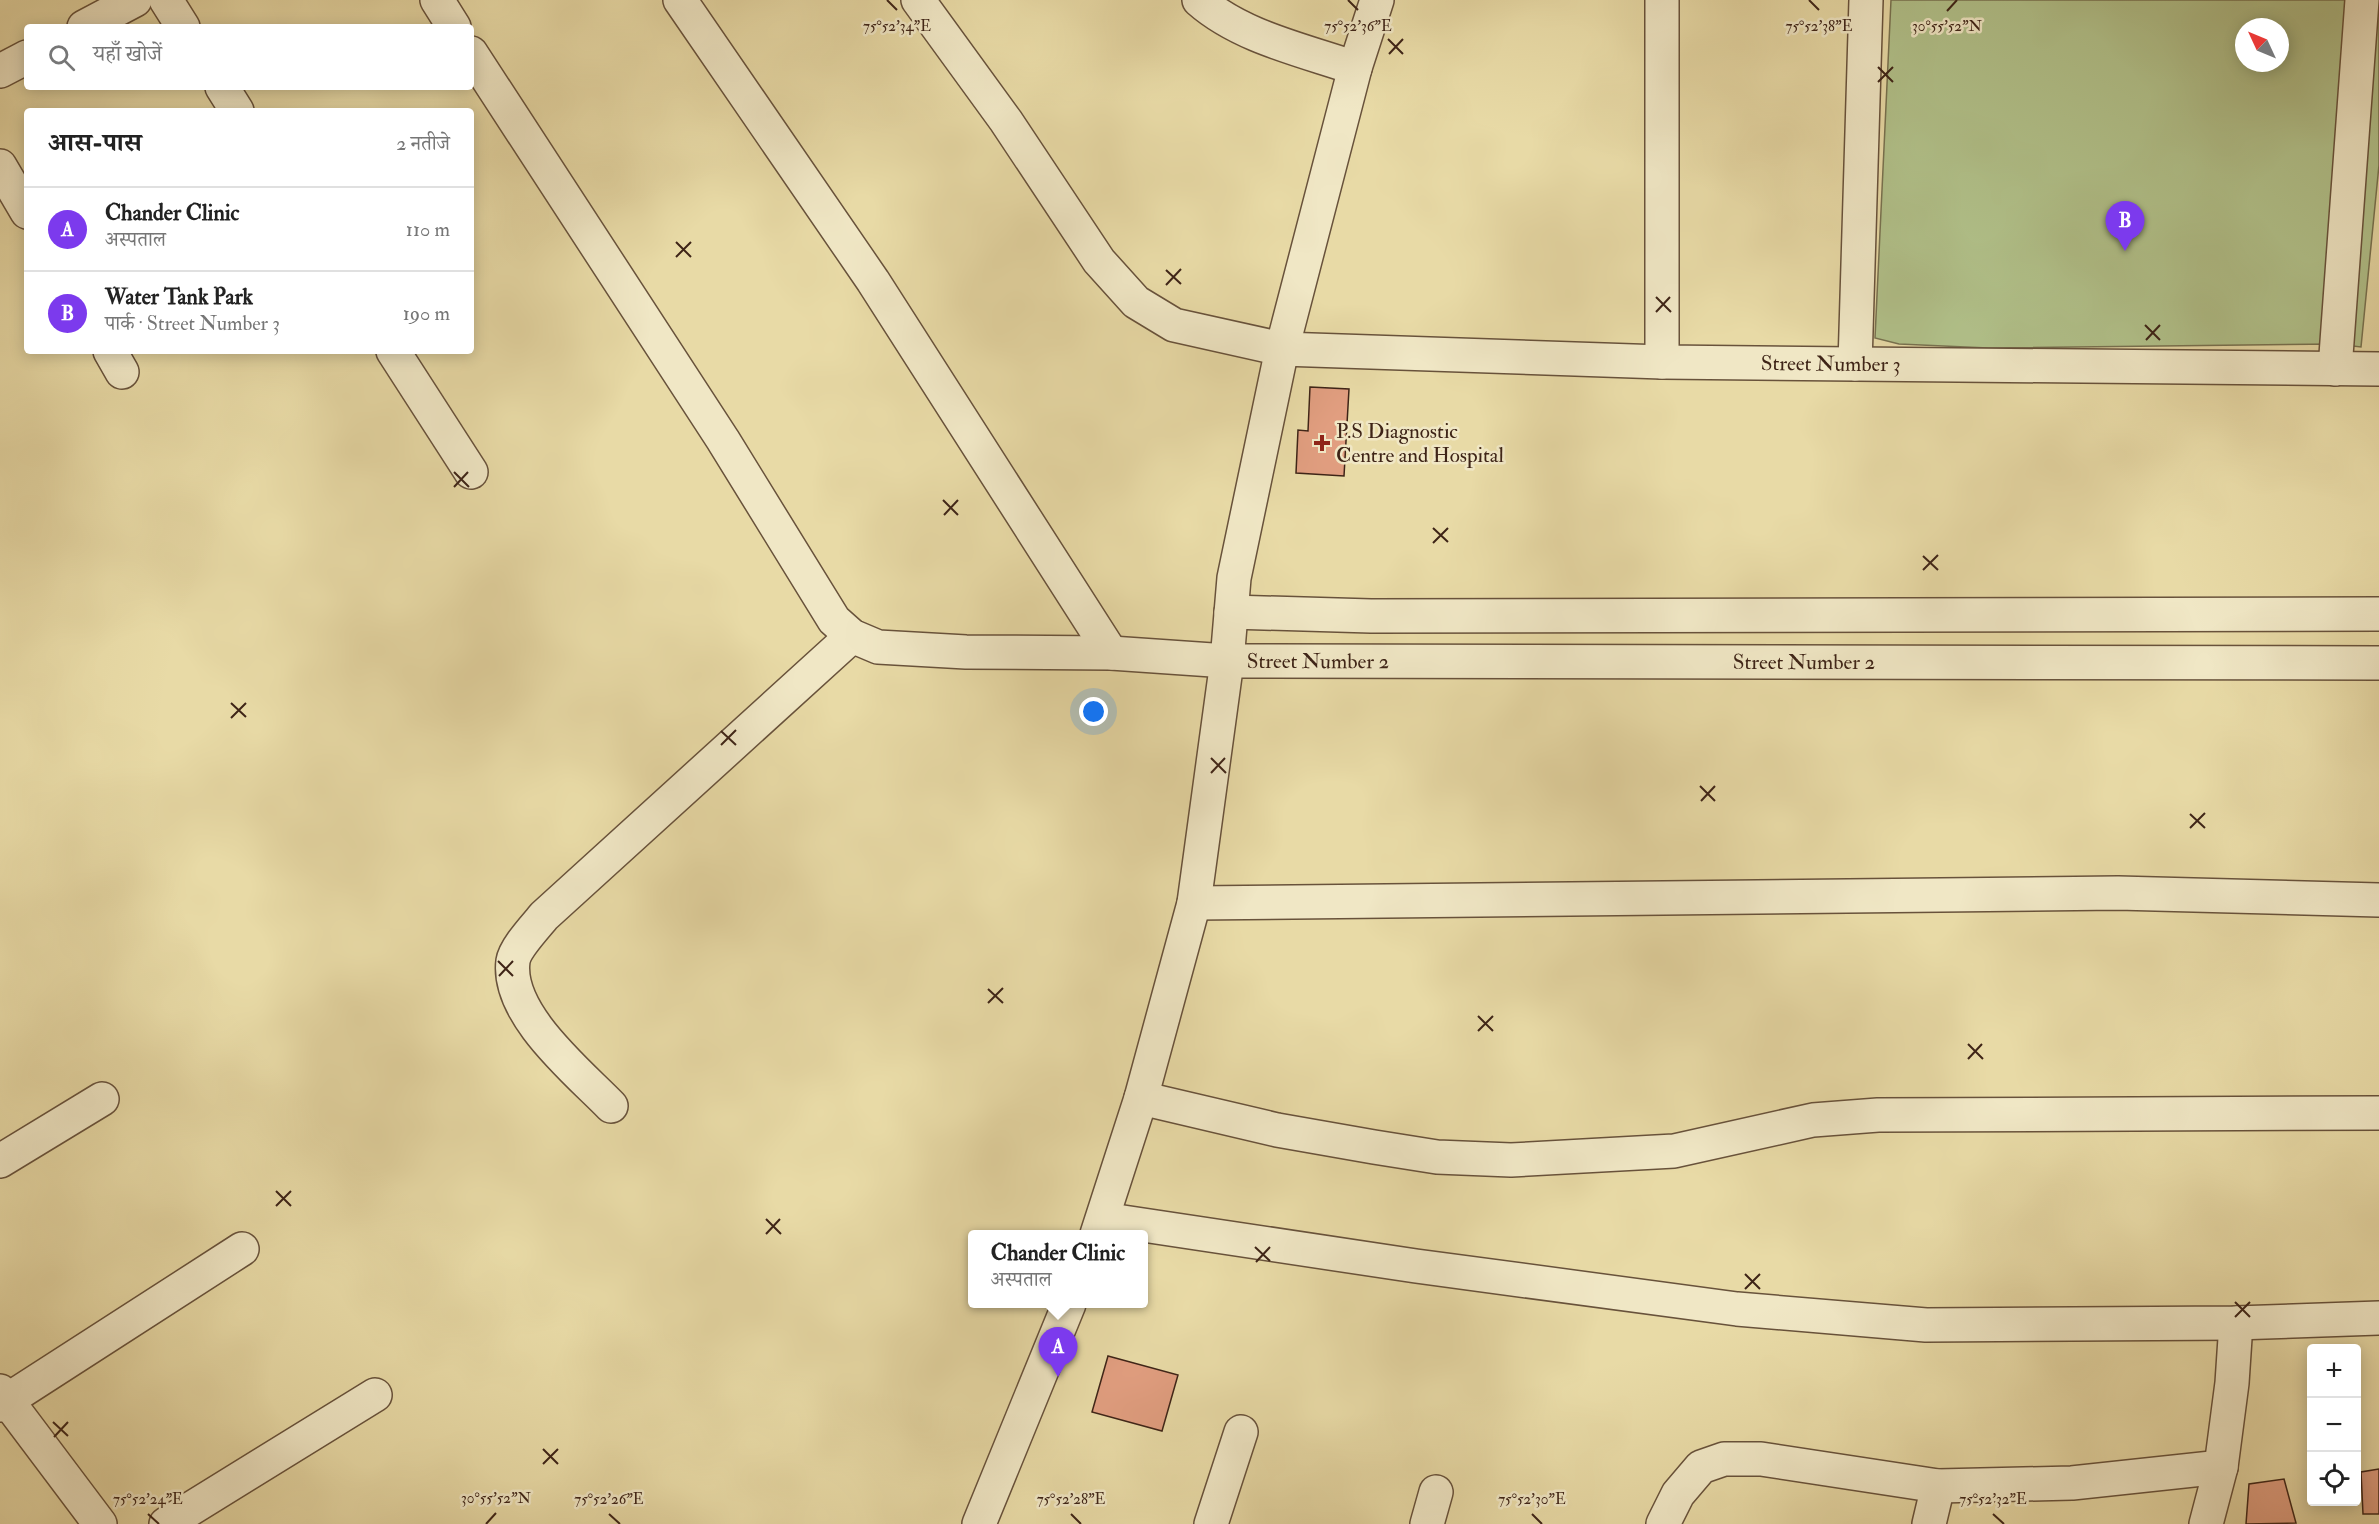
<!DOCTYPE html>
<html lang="hi">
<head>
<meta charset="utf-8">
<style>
  :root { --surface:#fff; --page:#f6f6f6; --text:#222; --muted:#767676; --line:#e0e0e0; --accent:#7c3aed }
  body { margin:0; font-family:"IM FELL Double Pica","Noto Serif Devanagari",serif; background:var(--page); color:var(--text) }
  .controls { position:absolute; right:18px; bottom:18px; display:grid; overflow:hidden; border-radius:6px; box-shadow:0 3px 15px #0003 }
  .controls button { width:54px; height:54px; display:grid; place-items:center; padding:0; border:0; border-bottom:2px solid var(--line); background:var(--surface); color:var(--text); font:30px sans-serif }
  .compass { position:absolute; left:2235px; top:18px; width:54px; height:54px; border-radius:50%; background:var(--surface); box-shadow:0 3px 15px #0003; rotate:314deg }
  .you { position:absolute; left:1094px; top:712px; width:21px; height:21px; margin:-15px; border:4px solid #fff; border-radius:50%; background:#1a73e8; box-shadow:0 0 0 9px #1a73e833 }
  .badge { display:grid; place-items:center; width:39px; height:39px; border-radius:50%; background:var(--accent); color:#fff; font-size:20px; font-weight:700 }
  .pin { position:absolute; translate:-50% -50px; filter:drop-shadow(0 2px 3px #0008) }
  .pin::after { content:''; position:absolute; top:32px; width:21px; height:18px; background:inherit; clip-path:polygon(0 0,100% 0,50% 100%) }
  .popup { position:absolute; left:968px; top:1230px; width:180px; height:78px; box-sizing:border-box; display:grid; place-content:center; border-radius:6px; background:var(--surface); filter:drop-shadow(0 2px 4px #0005); font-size:20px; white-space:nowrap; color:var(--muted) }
  .popup b { font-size:22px; color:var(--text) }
  .popup::after { content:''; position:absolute; left:50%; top:100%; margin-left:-12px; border:12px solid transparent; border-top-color:var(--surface) }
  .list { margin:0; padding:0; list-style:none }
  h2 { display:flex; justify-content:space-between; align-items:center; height:78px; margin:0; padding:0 24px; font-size:26px }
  h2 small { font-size:20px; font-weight:400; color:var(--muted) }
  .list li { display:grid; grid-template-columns:39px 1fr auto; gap:18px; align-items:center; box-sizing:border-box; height:84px; padding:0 24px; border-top:2px solid var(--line) }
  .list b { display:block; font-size:22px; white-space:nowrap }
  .list p { margin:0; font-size:20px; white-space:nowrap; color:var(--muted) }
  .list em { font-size:20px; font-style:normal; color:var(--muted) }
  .icon { flex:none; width:33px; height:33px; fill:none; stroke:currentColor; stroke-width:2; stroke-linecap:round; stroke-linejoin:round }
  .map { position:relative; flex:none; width:2379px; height:1524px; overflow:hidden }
  .search { position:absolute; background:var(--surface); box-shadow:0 3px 15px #0003; left:24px; top:24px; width:450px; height:66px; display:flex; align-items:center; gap:15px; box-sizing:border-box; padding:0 21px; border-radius:6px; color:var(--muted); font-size:22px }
  .panel { position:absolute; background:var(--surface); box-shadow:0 3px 15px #0003; left:24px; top:108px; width:450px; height:246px; border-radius:6px }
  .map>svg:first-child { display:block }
  .green { fill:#b1c18a; stroke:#787250; stroke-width:1.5; fill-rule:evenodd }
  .building { fill:#e19e80; stroke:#3e2417; stroke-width:1.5 }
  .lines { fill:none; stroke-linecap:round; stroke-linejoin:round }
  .minor-casing { stroke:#68523b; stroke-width:36 }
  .minor { stroke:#f0e7c5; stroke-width:33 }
  .ticks { fill:none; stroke:#3e2417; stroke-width:2 }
  .poi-dot { fill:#8f2418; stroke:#f0e7c5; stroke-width:2 }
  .labels { text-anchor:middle; stroke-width:5; stroke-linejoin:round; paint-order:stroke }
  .street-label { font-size:21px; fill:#3e2417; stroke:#f0e7c5 }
  .poi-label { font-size:21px; fill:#3e2417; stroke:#f0e7c5; text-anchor:start }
  .ticks-label { font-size:15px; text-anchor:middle; fill:#3e2417; stroke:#f0e7c5; stroke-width:5; stroke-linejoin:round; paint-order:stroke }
</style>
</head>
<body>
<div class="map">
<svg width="2379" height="1524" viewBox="0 0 2379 1524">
  <rect width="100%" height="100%" fill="#e8daa6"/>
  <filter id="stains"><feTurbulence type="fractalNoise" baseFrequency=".00333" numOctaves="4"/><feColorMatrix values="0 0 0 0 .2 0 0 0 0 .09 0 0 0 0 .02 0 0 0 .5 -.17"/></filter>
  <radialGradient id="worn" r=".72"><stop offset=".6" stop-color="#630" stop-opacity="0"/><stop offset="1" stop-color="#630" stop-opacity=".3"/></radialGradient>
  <path class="green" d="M1891,0h488v165l-18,182 -26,-3 -347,4 -89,-4 -24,-6zM2244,27h36v36h-36z"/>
  <g class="building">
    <polygon points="1310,387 1349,389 1344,476 1296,473 1298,430 1308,431"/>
    <polygon points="1108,1356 1178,1375 1162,1431 1092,1412"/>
    <polygon points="2379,1469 2379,1514 2363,1514 2361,1472"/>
    <polygon points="2284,1479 2296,1523 2246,1524 2249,1484"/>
  </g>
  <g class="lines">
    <defs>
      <g id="minor">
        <polyline points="166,0 183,27"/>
        <polyline points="437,0 454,27"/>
        <polyline points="680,0 873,281 1111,653"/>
        <path id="s1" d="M918,0l88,121 93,140 37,41 38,23 108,24 380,13 717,7"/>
        <path d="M1199,0c42,37 104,50 156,68"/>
        <polyline points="84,27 135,0"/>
        <path id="s2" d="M471,53l252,387 111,180 18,16 26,11 88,5 145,1 116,8 1152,2"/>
        <polyline points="0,71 27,57"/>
        <polyline points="222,87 237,111"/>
        <polyline points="0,166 27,212"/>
        <polyline points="110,351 122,372"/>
        <polyline points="393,351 471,472"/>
        <polyline points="1662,362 1662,0"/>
        <polyline points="1855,364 1866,0"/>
        <polyline points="2335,369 2362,0"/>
        <polyline points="1231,612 1371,616 2379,614"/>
        <polyline points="1194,903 2118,893 2379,900"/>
        <polyline points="1141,1098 1277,1130 1374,1147 1437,1157 1511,1160 1674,1151 1813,1120 1878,1115 2379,1113"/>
        <path d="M611,1106c-33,-34 -105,-92 -98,-145 2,-13 23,-35 31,-45l308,-280"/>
        <polyline points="0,1161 102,1099"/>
        <polyline points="1103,1219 1416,1266 1737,1309 1926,1325 2236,1323 2379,1318"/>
        <polyline points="1097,1234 1141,1098 1194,903 1227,661 1234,578 1282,349 1355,68 1377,0"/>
        <polyline points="0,1391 100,1524"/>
        <polyline points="0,1405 242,1249"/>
        <polyline points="166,1524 375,1395"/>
        <polyline points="979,1524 1069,1304"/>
        <polyline points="1211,1524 1241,1432"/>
        <polyline points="1427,1524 1436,1492"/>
        <polyline points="1663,1524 1678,1494 1701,1467 1724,1459 1761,1459 1938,1486 2072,1483 2221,1467"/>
        <polyline points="1929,1524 1938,1486"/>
        <polyline points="2206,1524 2221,1467 2232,1383 2236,1323"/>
      </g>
    </defs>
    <use href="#minor" class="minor-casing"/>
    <use href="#minor" class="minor"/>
  </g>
  <path class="ticks" d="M887,0l10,10M1348,0l10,10M1809,0l10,10M1947,11l10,-11M1388,39l15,15M1389,54l14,-15M1878,67l15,15M1878,82l15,-15M676,242l15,15M676,257l15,-15M1166,270l15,14M1166,285l15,-16M1656,297l15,15M1656,312l14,-15M2145,325l15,15M2146,340l14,-15M454,472l15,15M454,487l14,-15M943,500l15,15M944,515l14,-15M1433,528l15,14M1433,543l15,-15M1923,556l15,14M1923,570l15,-15M231,703l15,14M231,718l15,-15M721,731l15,14M721,745l15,-15M1211,758l15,15M1211,773l14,-15M1700,786l15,15M1701,801l14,-15M2190,814l15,14M2190,828l15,-15M498,961l15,15M499,976l14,-15M988,989l15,14M988,1003l15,-15M1478,1016l15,15M1478,1031l15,-15M1968,1044l15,15M1968,1059l14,-15M276,1191l15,15M276,1206l15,-15M766,1219l15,15M766,1234l14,-15M1255,1247l15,14M1256,1262l14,-15M1745,1274l15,15M1745,1289l15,-15M2235,1302l15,15M2235,1317l15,-15M53,1422l15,14M54,1437l14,-15M543,1449l15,15M543,1464l15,-15M148,1514l11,10M609,1514l11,10M1071,1514l10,10M1532,1514l10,10M1993,1514l11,10M486,1524l10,-11"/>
  <path class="poi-dot" d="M1319 434h6v6h6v6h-6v6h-6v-6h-6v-6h6z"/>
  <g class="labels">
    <g class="street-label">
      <text dy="7" stroke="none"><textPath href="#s1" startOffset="1077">Street Number 3</textPath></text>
      <text dy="7" stroke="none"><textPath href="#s2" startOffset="1166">Street Number 2</textPath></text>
      <text dy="7" stroke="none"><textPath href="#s2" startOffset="1652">Street Number 2</textPath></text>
    </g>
    <g class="poi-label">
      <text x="1336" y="438">P.S Diagnostic<tspan x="1336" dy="24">Centre and Hospital</tspan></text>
    </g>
  </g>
  <g class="ticks-label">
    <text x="1819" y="31">75°52'38"E</text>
    <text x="897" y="31">75°52'34"E</text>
    <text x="1358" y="31">75°52'36"E</text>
    <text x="1947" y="31">30°55'52"N</text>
    <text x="496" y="1503">30°55'52"N</text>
    <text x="148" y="1504">75°52'24"E</text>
    <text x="609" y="1504">75°52'26"E</text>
    <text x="1071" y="1504">75°52'28"E</text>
    <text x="1532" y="1504">75°52'30"E</text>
    <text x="1993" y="1504">75°52'32"E</text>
  </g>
  <rect width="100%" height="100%" filter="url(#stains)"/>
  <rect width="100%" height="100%" fill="url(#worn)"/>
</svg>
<div class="controls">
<button>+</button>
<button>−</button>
<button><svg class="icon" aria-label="locate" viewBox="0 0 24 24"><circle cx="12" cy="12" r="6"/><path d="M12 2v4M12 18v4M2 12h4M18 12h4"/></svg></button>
</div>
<svg class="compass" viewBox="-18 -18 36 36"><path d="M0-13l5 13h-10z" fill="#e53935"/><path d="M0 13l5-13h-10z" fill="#767676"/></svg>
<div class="you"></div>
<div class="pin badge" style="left:1058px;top:1377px">A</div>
<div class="popup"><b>Chander Clinic</b>अस्पताल</div>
<div class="pin badge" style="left:2125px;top:251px">B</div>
<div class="search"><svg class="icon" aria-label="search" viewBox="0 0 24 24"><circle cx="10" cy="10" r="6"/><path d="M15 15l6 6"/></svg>यहाँ खोजें</div>
<section class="panel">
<h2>आस-पास<small>2 नतीजे</small></h2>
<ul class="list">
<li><span class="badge">A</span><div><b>Chander Clinic</b><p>अस्पताल</p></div><em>110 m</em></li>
<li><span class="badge">B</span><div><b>Water Tank Park</b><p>पार्क · Street Number 3</p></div><em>190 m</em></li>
</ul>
</section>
</div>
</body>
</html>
